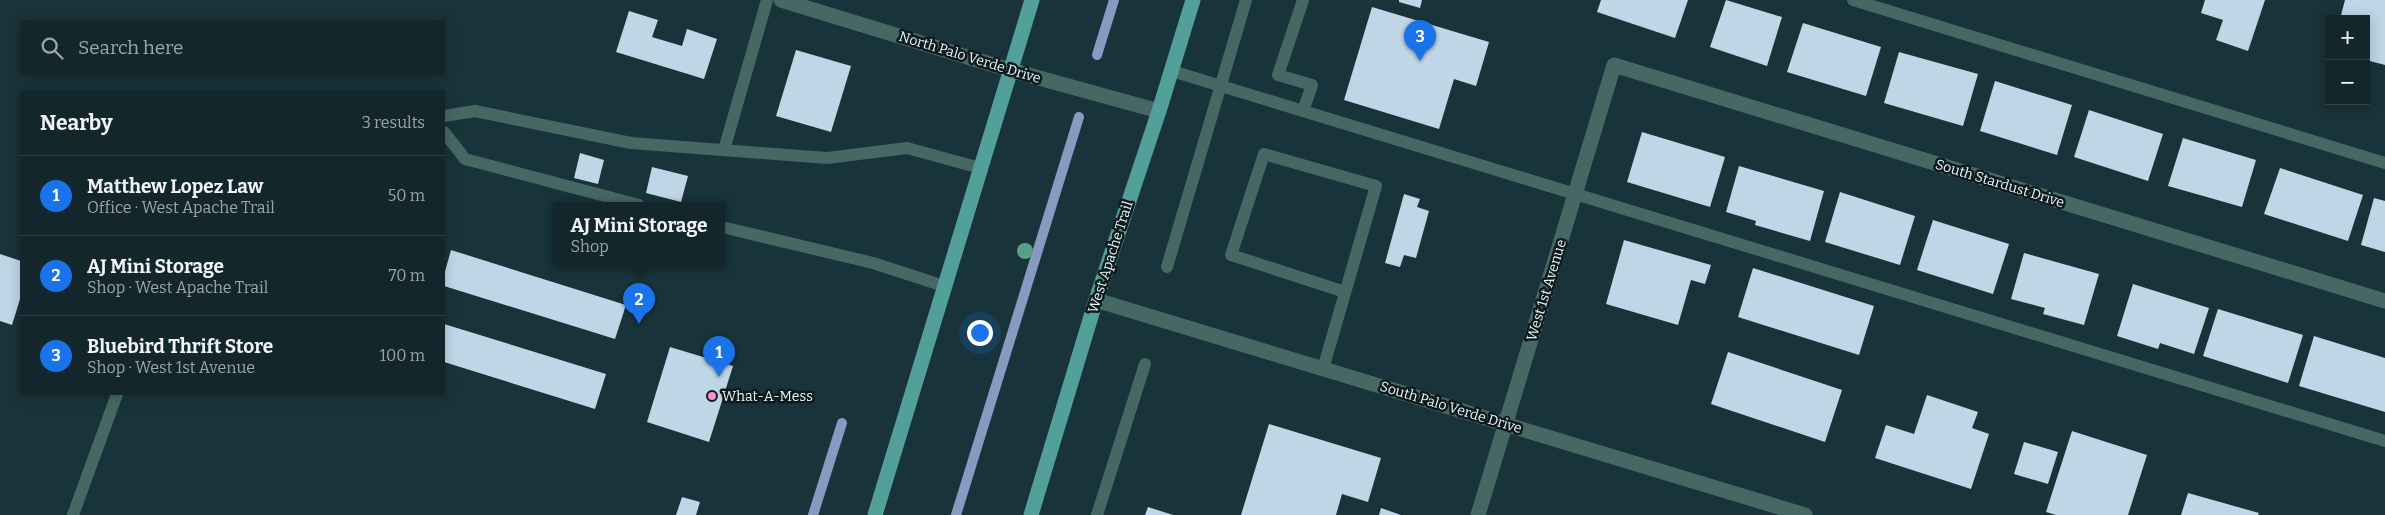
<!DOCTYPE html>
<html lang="en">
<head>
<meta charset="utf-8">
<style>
  :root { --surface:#12262b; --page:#1f3237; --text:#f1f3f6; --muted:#9ca5a9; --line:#314347; --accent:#1a73e8 }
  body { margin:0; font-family:Bitter,serif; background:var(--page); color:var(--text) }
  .controls { position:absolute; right:15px; top:15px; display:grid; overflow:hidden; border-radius:0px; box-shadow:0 2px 12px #0003 }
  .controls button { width:45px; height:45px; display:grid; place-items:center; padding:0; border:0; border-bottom:1px solid var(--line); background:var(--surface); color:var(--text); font:25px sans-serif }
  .you { position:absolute; left:979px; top:332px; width:18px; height:18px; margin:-12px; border:4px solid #fff; border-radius:50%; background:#1a73e8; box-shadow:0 0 0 8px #1a73e833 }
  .badge { display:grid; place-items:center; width:32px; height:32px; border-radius:50%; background:var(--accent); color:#fff; font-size:16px; font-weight:700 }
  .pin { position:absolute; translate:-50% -41px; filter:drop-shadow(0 1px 2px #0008) }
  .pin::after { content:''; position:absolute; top:26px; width:18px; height:15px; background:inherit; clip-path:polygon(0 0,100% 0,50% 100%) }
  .popup { position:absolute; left:553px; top:202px; width:172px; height:65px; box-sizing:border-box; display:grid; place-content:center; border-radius:0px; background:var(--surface); filter:drop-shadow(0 1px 4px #0005); font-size:16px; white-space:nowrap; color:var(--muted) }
  .popup b { font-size:19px; color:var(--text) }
  .popup::after { content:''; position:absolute; left:50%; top:100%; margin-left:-10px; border:10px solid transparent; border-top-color:var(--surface) }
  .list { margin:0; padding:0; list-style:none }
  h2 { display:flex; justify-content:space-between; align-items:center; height:65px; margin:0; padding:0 20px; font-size:21px }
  h2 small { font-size:16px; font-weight:400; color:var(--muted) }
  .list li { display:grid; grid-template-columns:32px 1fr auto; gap:15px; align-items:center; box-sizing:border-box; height:80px; padding:0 20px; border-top:1px solid var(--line) }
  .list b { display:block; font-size:19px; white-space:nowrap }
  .list p { margin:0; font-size:16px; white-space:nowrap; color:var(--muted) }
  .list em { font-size:16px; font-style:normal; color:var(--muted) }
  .icon { flex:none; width:28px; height:28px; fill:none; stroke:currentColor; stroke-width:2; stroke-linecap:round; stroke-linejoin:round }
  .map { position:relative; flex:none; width:2385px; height:515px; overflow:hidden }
  .search { position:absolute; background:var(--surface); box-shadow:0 2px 12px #0003; left:20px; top:20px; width:425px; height:55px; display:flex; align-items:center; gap:12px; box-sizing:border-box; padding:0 18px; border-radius:0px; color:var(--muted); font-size:19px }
  .panel { position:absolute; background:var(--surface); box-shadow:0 2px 12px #0003; left:20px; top:90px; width:425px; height:305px; border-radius:0px }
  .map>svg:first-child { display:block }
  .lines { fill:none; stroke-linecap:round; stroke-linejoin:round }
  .stream { stroke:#869ac2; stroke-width:10 }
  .building { fill:#bfd6e7 }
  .lane { stroke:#456865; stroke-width:12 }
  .street { stroke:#456865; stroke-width:15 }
  .primary { stroke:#53a09b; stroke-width:15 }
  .tree { fill:#59a089 }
  .poi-dot { fill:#f690d0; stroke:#0d191b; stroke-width:2 }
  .labels { text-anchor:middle; stroke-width:5; stroke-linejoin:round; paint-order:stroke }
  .street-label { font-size:14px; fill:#e9f8fc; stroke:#0d191b }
  .poi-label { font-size:14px; fill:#e9f8fc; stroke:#0d191b; text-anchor:start }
</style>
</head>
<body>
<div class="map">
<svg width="2385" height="515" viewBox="0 0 2385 515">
  <rect width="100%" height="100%" fill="#183339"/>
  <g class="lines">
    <g class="stream">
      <polyline points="1097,55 1114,0"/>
      <polyline points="813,515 842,423"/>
      <polyline points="956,515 1079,117"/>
    </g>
  </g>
  <g class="building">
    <polygon points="1399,0 1422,0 1420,8 1399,2"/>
    <polygon points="1601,0 1688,0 1675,38 1597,12"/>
    <polygon points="1726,0 1782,17 1767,66 1710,47"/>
    <polygon points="2205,0 2265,0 2248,51 2216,40 2223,20 2201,13"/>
    <polygon points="2345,0 2385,0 2385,65 2366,60 2366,19 2340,19"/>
    <polygon points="1372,7 1489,42 1476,86 1454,79 1439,129 1344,100"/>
    <polygon points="629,11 658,20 652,37 682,46 687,29 717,39 704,79 616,52"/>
    <polygon points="1803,23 1881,47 1866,96 1787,72"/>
    <polygon points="796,50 851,66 831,132 776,116"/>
    <polygon points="1899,52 1978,74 1963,126 1884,103"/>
    <polygon points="1995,81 2072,105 2057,155 1980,131"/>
    <polygon points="2089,110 2163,134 2148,181 2074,157"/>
    <polygon points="1642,132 1725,157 1710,207 1627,182"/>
    <polygon points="2183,138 2256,160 2242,207 2168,186"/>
    <polygon points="580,153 604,160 598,184 574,178"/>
    <polygon points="1739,166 1824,191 1810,241 1755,225 1756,221 1726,212"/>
    <polygon points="652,167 688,176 681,202 646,193"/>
    <polygon points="2280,168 2363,195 2348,241 2264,214"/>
    <polygon points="1840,192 1915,216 1900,265 1825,242"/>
    <polygon points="1404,194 1420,199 1417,207 1429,211 1416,258 1404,255 1400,267 1385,263"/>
    <polygon points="2374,198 2385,201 2385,252 2361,245"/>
    <polygon points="1933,220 2009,244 1993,294 1917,270"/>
    <polygon points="1624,240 1711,265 1705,284 1691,280 1678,325 1606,304"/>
    <polygon points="451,250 626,305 615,339 444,286 444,275"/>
    <polygon points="2024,253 2099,274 2084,325 2043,314 2045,308 2011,299"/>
    <polygon points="0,254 21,261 21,296 12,325 0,321"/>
    <polygon points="1753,268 1874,306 1859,355 1738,317"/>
    <polygon points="2133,284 2209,308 2194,354 2160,343 2158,349 2117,336"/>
    <polygon points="2218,309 2303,335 2288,383 2203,356"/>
    <polygon points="444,324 606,374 595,409 444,362"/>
    <polygon points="2314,336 2385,358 2385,412 2299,386"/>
    <polygon points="670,347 733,366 709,442 647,422"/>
    <polygon points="1728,352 1842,390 1825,442 1711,404"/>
    <polygon points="1927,395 1978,412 1972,428 1989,434 1971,489 1875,458 1886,425 1914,434"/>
    <polygon points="1269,424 1381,458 1368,502 1342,494 1336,515 1241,515"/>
    <polygon points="2072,431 2147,455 2128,515 2056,515 2046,512"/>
    <polygon points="2024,442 2058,452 2048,484 2014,474"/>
    <polygon points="2188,493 2259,513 2258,515 2181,515"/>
    <polygon points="682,497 700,502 696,515 676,515"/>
    <polygon points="1148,507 1173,515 1145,515"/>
    <polygon points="1381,508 1401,515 1379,515"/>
  </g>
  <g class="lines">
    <g class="lane">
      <polyline points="1303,0 1278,75 1312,85 1303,111"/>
      <polyline points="1853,0 2385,163"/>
      <polyline points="1172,71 2385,441"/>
      <polyline points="444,116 475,111 631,143 827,158 907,148 980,168"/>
      <polyline points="444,132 465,159 639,205"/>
      <polyline points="724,150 767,0"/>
      <polyline points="722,227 873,263 944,286"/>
      <polyline points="1167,267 1246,0"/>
      <polyline points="1323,369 1376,186 1264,154 1231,255 1345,292"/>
      <polyline points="73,515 117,394"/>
      <polyline points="1097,515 1145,364"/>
    </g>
    <g class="street">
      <polyline points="781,0 1010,70 1159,111"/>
      <polyline points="1096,300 1805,515"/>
      <polyline points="1478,515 1614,65 2385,301"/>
    </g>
    <g class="primary">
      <polyline points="875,515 1032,0"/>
      <polyline points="1031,515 1096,300 1159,111 1193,0"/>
    </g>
  </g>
  <circle class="tree" cx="1025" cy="251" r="8"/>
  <circle class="poi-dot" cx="712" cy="396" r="5"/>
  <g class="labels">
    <g class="street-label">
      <text transform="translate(970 57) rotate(17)" y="5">North Palo Verde Drive</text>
      <text transform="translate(2000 183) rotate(17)" y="5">South Stardust Drive</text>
      <text transform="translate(1110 257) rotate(-72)" y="5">West Apache Trail</text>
      <text transform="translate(1546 290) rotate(-73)" y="5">West 1st Avenue</text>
      <text transform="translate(1451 407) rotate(17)" y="5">South Palo Verde Drive</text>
    </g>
    <g class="poi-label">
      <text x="722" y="401">What-A-Mess</text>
    </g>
  </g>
</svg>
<div class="controls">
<button>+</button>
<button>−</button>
</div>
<div class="you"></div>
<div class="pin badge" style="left:719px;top:377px">1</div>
<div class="pin badge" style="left:639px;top:324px">2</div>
<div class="popup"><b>AJ Mini Storage</b>Shop</div>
<div class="pin badge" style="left:1420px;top:61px">3</div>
<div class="search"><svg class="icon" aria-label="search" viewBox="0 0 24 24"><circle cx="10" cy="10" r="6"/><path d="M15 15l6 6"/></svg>Search here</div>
<section class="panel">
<h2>Nearby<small>3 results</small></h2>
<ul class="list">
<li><span class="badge">1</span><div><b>Matthew Lopez Law</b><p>Office · West Apache Trail</p></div><em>50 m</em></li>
<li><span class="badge">2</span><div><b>AJ Mini Storage</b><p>Shop · West Apache Trail</p></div><em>70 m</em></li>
<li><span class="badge">3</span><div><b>Bluebird Thrift Store</b><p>Shop · West 1st Avenue</p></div><em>100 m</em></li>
</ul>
</section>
</div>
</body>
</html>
